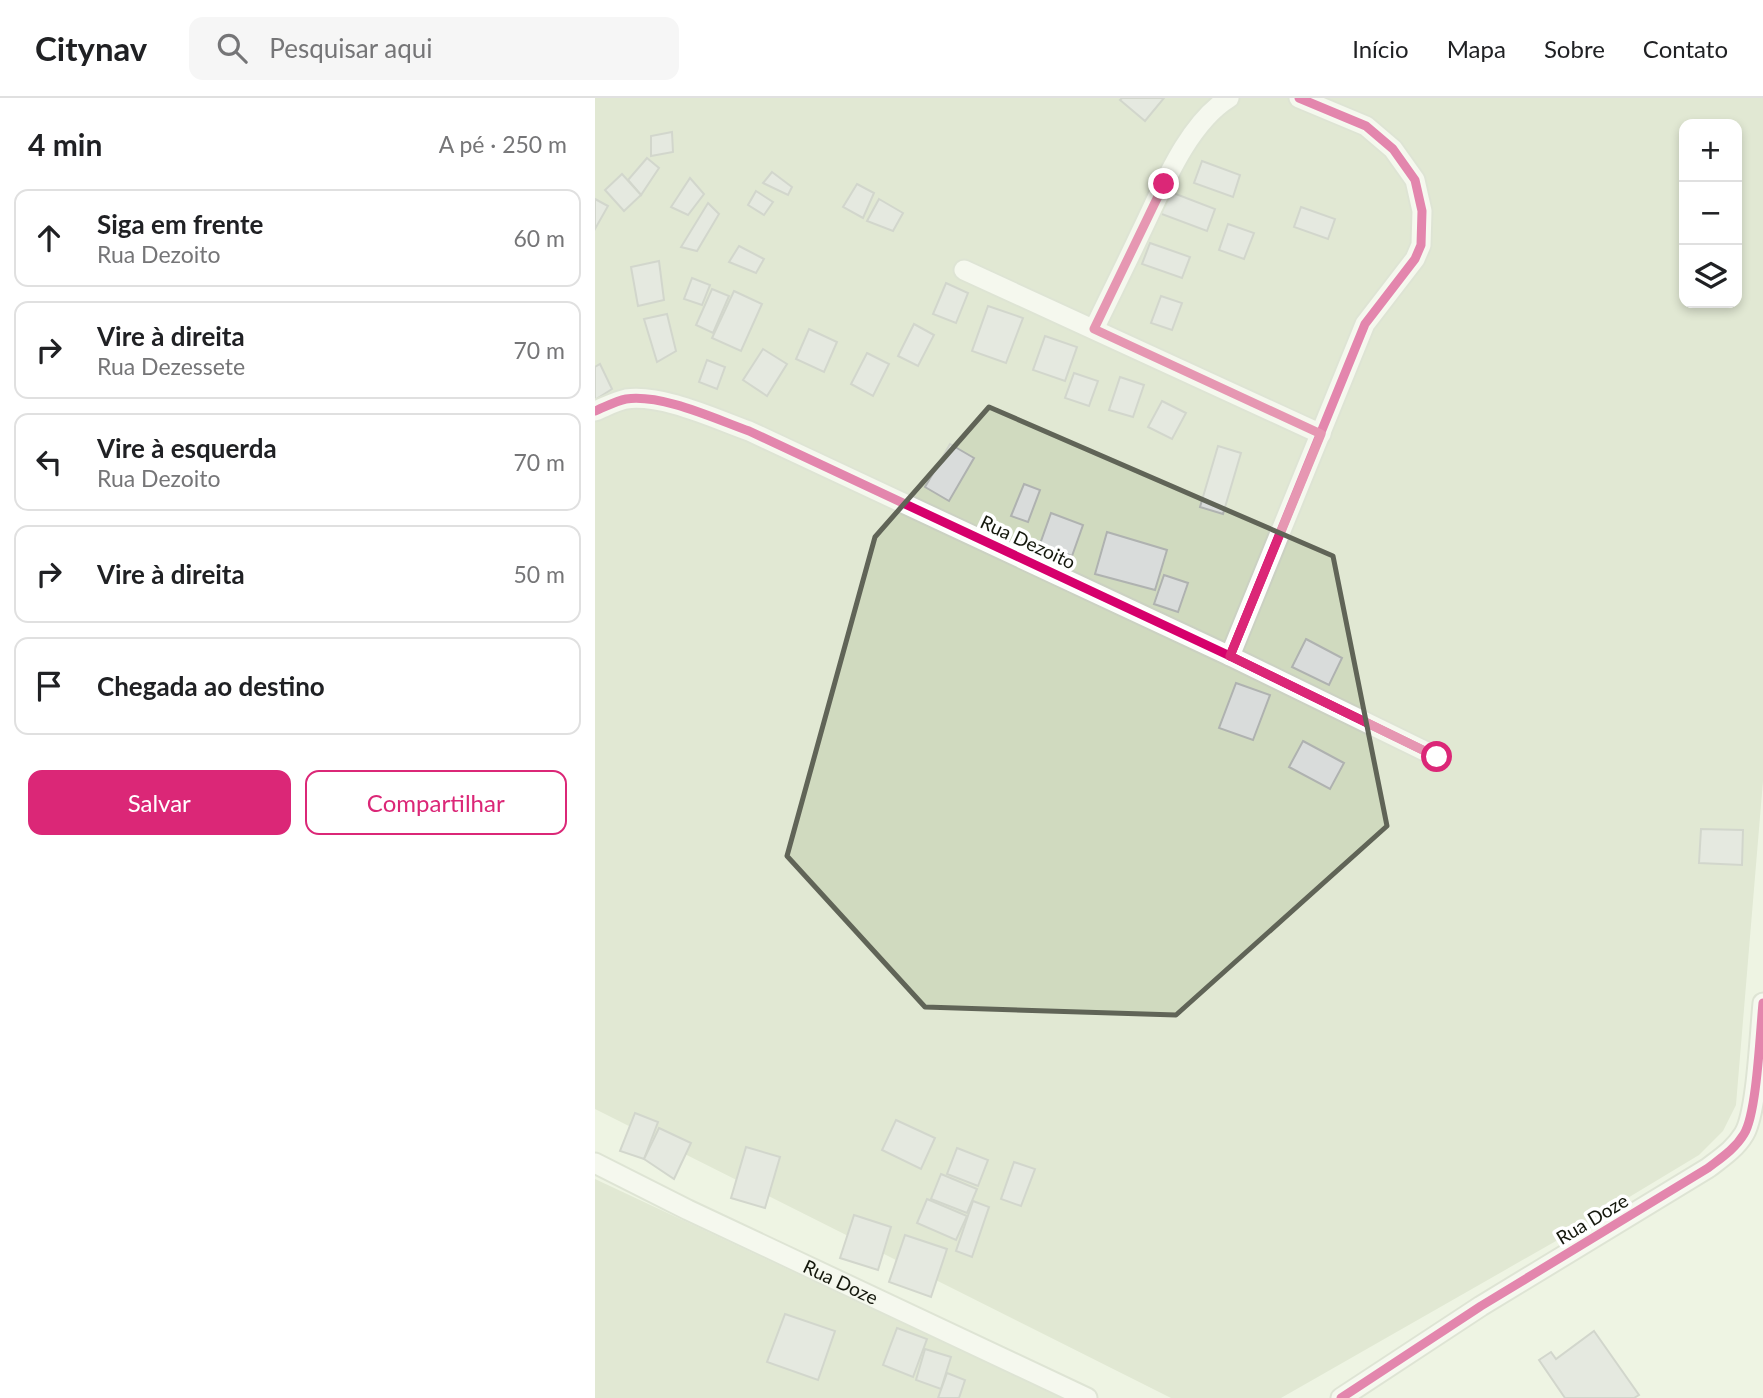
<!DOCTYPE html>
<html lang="pt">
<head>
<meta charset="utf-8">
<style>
  :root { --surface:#fff; --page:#f6f6f6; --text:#202124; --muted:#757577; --line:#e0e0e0; --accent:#db2777 }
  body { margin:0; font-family:Lato,sans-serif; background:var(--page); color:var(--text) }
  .controls { position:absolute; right:21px; top:21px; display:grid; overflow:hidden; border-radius:14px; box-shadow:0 4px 10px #0003 }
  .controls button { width:63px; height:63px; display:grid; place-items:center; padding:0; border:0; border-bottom:2px solid var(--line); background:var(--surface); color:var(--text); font:35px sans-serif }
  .stop { position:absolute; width:21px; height:21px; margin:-16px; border:5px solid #db2777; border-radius:50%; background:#fff }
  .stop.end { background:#db2777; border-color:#fff; box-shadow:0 2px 7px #0008 }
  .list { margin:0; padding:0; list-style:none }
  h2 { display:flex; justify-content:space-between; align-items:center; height:91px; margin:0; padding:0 28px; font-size:30px }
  h2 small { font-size:23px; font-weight:400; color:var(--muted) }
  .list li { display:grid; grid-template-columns:46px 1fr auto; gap:21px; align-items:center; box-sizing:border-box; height:98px; margin:0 14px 14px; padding:0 14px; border:2px solid var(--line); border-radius:14px }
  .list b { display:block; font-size:26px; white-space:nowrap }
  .list p { margin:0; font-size:23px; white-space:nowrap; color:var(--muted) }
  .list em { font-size:23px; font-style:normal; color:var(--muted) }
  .actions { display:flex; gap:14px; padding:21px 28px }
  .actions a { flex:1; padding:16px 0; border:2px solid var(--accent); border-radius:14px; text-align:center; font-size:24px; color:var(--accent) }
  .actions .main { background:var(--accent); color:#fff }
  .icon { flex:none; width:38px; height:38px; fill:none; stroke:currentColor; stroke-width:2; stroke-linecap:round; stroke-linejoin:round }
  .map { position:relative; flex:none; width:1168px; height:1300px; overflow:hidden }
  header { display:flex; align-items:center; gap:42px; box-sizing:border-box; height:98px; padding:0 35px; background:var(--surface); border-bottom:2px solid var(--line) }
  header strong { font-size:33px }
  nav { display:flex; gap:38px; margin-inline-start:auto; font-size:24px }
  .search { width:490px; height:63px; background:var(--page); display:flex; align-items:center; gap:18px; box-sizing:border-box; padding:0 24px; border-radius:14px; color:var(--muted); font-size:26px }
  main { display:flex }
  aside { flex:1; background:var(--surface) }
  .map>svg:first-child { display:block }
  .forest { fill:#d0dabf; fill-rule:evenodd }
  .building { fill:#d9dcdb; stroke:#afb2b0; stroke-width:2 }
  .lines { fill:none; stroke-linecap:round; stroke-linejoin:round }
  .minor-casing { stroke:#cbd1c2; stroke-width:23 }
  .minor { stroke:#fcfdfb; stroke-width:19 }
  .cycleway-casing { stroke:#fff; stroke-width:13 }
  .cycleway { stroke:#d6006c; stroke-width:9 }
  .route { stroke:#db2777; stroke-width:9 }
  .marked { fill:none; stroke:#606457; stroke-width:5; stroke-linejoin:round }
  .labels { text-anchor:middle; stroke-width:7; stroke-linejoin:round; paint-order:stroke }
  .street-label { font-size:19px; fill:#14170c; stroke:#fff }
</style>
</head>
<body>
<header>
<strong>Citynav</strong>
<div class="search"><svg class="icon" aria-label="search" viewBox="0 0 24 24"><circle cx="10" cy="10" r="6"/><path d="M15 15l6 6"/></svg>Pesquisar aqui</div>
<nav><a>Início</a><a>Mapa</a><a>Sobre</a><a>Contato</a></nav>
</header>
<main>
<aside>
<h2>4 min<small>A pé · 250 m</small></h2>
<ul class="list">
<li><svg class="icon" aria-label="ahead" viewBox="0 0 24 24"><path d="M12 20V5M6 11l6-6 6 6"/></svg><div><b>Siga em frente</b><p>Rua Dezoito</p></div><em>60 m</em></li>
<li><svg class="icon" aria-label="right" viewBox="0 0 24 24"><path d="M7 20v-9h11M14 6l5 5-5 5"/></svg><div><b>Vire à direita</b><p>Rua Dezessete</p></div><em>70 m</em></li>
<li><svg class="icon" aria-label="left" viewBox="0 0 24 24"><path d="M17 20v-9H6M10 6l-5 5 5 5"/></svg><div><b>Vire à esquerda</b><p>Rua Dezoito</p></div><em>70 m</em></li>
<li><svg class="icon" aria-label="right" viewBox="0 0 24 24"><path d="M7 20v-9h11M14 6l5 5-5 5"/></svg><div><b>Vire à direita</b></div><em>50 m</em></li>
<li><svg class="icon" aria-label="arrive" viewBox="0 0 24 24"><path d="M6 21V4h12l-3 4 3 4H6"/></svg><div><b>Chegada ao destino</b></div></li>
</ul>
<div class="actions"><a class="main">Salvar</a><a>Compartilhar</a></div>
</aside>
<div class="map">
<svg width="1168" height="1300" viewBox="0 0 1168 1300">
  <rect width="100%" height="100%" fill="#eef4e3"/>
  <g class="forest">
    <path d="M0,0h1168v683l-27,324 -13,26 -24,24 -136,82 -282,161h-110l-576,-289zM1089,26h53v179h-53z"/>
    <polygon points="0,1081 467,1300 0,1300"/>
  </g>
  <g class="building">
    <polygon points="527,0 569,0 550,23 525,2"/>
    <polygon points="77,34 78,54 56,58 56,38"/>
    <polygon points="52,60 64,70 46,97 33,82"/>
    <polygon points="607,63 645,77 638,99 599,85"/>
    <polygon points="177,74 197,89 193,97 168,85"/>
    <polygon points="27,76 46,97 29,113 10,92"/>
    <polygon points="95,80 109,96 93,117 76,109"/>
    <polygon points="262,86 279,95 268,120 248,109"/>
    <polygon points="161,93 178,104 169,117 153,107"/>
    <polygon points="573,93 620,111 612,133 564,115"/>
    <polygon points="0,101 13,108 0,131"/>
    <polygon points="284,101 308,115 298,133 272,123"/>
    <polygon points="113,105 124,116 102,153 86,149"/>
    <polygon points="706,109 740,121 733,141 699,129"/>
    <polygon points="633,126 659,135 649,161 624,152"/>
    <polygon points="555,145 595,159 587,180 547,166"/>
    <polygon points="144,148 169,161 161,175 134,164"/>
    <polygon points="64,163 69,202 43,208 36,169"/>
    <polygon points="97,180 115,187 107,207 89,201"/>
    <polygon points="351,185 373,195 361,225 338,216"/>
    <polygon points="117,191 134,198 118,235 101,227"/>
    <polygon points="139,193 167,206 146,253 117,240"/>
    <polygon points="566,198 587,205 577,232 556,225"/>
    <polygon points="393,208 428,220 411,265 377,253"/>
    <polygon points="72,216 81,253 62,264 49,221"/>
    <polygon points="319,226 339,237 323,268 303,258"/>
    <polygon points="214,231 242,244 229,274 201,261"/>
    <polygon points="450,238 482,249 470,283 438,272"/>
    <polygon points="168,251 192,266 172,298 148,282"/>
    <polygon points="272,255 294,266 278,298 256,286"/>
    <polygon points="112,262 130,269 122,291 104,284"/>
    <polygon points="5,266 17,291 0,302 0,269"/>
    <polygon points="479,275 503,283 494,308 470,300"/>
    <polygon points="525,279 549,287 538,319 514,312"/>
    <polygon points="567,303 591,315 577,341 553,329"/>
    <polygon points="355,346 379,360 354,403 330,389"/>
    <polygon points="623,348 646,355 628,416 605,409"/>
    <polygon points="429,386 445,392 433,424 416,418"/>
    <polygon points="456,415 488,427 477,458 445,446"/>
    <polygon points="512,434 572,452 560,492 500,476"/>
    <polygon points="569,477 593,485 583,514 559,506"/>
    <polygon points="711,541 747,560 734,587 697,569"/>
    <polygon points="641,585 675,597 658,642 624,630"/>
    <polygon points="708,643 749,665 735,691 694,669"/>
    <polygon points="1106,731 1148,732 1147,767 1104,765"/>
    <polygon points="40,1015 63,1024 49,1061 25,1053"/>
    <polygon points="301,1022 340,1040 326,1071 287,1052"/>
    <polygon points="64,1030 96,1045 79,1081 49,1061"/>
    <polygon points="151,1049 185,1059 170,1110 136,1100"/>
    <polygon points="362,1050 393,1062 383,1088 352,1076"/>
    <polygon points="419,1064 440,1071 426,1108 406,1101"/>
    <polygon points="346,1076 382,1091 372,1115 336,1101"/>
    <polygon points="332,1101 372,1118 361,1142 322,1125"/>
    <polygon points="378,1103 394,1109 377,1159 361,1153"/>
    <polygon points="259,1117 296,1129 283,1172 245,1160"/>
    <polygon points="310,1137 352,1151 336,1199 294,1184"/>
    <polygon points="190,1216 240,1233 223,1282 172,1264"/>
    <polygon points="302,1230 332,1241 318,1279 288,1267"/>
    <polygon points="999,1233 1044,1297 1039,1300 970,1300 944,1262 956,1254 961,1261"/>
    <polygon points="330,1251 356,1259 346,1291 321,1282"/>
    <polygon points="352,1275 370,1282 364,1300 343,1300"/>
  </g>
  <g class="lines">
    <defs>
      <g id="minor">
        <polyline points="369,172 726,336"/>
        <path d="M499,231c16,-33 32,-65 47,-97 21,-43 46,-108 88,-134"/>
        <path d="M0,313c10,-4 21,-10 31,-12 37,-5 89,20 123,32l481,225 207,101"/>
        <polyline points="635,558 770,226 820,161 826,147 827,113 820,82 798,51 771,28 704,0"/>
        <path id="s1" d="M0,1065l93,47 399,188"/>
        <path d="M746,1300l140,-92 227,-138c13,-10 27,-19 36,-34 13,-21 16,-102 19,-131"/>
      </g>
    </defs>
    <use href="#minor" class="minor-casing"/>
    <use href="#minor" class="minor"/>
    <defs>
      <g id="cycleway">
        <path d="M0,313c10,-4 21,-10 31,-12 37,-5 89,20 123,32l481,225 207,101"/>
        <polyline points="635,558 770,226 820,161 826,147 827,113 820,82 798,51 771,28 704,0"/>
        <path d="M746,1300l140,-92 227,-138c13,-10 27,-19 36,-34 13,-21 16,-102 19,-131"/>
      </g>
    </defs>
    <use href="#cycleway" class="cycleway-casing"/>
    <use href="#cycleway" class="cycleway"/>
  </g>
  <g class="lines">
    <polyline class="route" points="569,86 499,231 726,336 635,558 842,659"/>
  </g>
  <path d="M0 0H1168V1300H0ZM394,309l344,149 54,270 -211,189 -251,-8 -138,-151 88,-319z" fill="#eef4e3" fill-opacity=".55" fill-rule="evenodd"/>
  <path class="marked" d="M394,309l344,149 54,270 -211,189 -251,-8 -138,-151 88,-319z"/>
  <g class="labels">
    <g class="street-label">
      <text transform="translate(433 444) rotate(25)" y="7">Rua Dezoito</text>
      <text transform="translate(997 1121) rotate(-31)" y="7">Rua Doze</text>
      <text dy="7" stroke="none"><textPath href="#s1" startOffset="273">Rua Doze</textPath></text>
    </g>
  </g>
</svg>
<div class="controls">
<button>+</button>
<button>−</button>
<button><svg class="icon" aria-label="layers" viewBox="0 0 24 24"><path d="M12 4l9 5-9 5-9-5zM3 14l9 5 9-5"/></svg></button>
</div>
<div class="stop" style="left:842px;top:659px"></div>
<div class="stop end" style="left:569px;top:86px"></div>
</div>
</main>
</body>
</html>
